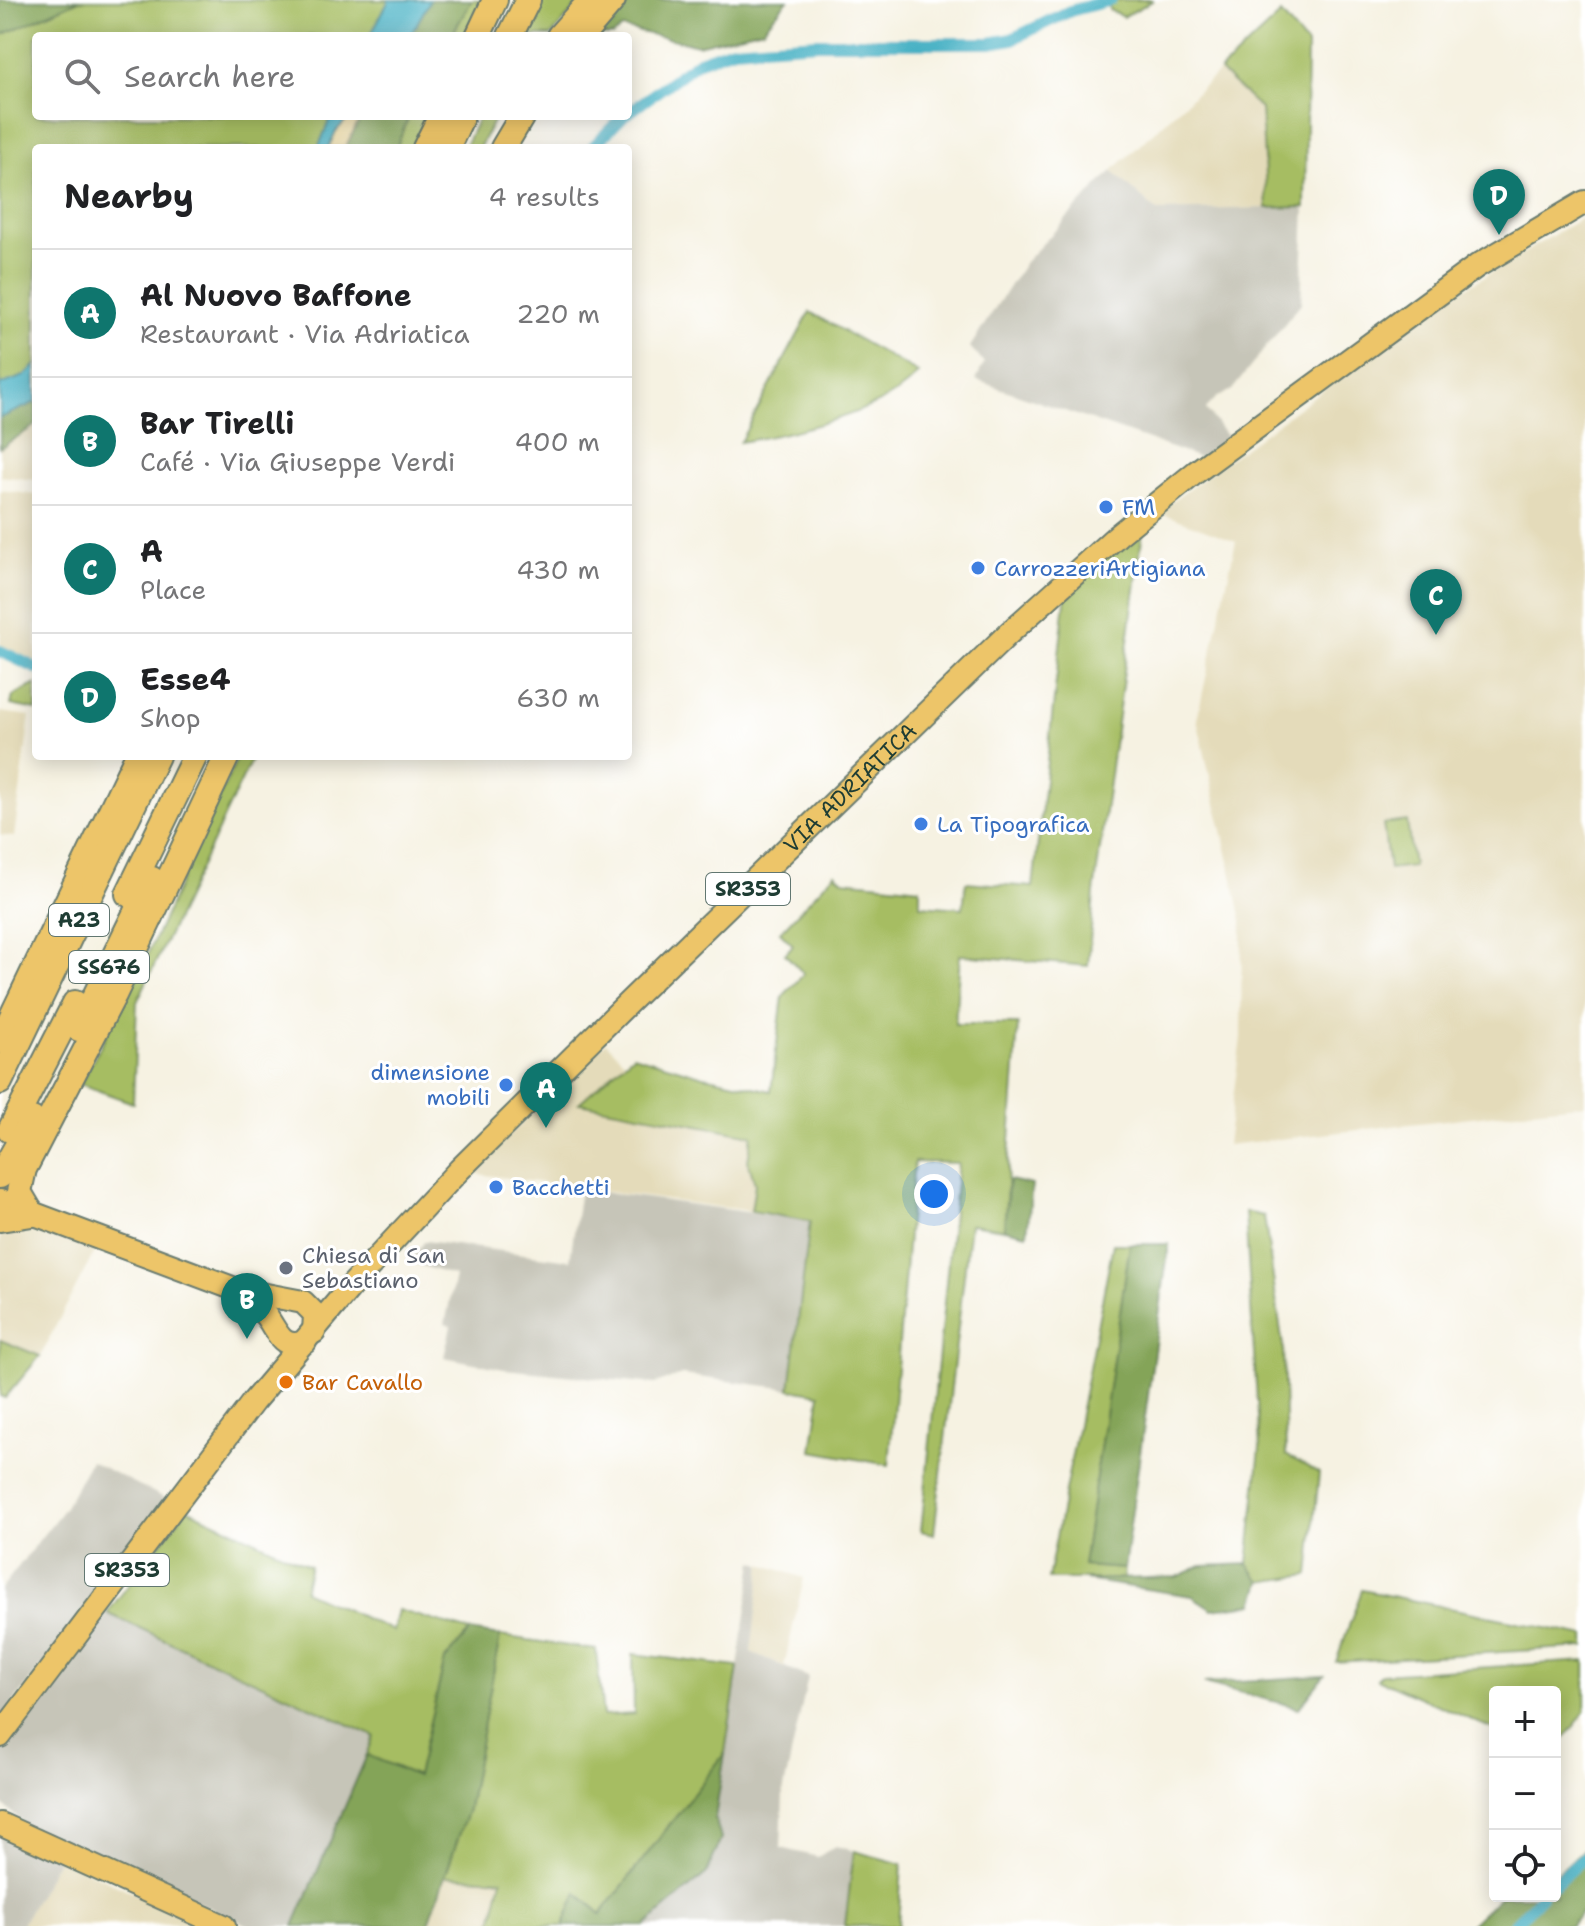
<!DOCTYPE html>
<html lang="en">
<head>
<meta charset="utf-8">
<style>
  :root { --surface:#fff; --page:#f2f2f2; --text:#202124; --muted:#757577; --line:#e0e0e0; --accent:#0f766e }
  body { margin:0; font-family:"Shantell Sans",sans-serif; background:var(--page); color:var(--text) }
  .controls { position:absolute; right:24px; bottom:24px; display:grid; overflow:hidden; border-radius:8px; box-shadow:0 4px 20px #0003 }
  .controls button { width:72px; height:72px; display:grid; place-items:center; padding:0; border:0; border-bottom:2px solid var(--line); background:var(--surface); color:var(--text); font:40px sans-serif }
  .you { position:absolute; left:934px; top:1194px; width:28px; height:28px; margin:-20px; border:6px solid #fff; border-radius:50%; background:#1a73e8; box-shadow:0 0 0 12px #1a73e833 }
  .badge { display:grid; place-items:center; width:52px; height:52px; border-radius:50%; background:var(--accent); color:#fff; font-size:26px; font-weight:700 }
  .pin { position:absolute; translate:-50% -66px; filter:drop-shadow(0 2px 4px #0008) }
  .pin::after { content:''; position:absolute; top:42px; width:28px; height:24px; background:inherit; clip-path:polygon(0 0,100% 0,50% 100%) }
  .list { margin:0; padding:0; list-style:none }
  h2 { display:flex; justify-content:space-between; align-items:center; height:104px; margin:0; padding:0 32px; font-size:34px }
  h2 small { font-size:26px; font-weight:400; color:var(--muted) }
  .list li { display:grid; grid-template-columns:52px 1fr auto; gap:24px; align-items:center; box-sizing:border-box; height:128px; padding:0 32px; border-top:2px solid var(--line) }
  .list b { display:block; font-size:30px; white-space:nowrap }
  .list p { margin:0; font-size:26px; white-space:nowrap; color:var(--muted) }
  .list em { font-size:26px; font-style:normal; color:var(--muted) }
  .icon { flex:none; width:44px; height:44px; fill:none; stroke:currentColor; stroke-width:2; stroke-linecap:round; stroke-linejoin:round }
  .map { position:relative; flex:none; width:1585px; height:1926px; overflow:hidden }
  .search { position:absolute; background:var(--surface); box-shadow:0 4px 20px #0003; left:32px; top:32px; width:600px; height:88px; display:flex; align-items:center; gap:20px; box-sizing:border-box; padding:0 28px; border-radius:8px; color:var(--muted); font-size:30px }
  .panel { position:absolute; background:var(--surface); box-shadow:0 4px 20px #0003; left:32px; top:144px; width:600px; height:616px; border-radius:8px }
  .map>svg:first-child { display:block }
  .built { fill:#e4dbba }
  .industrial { fill:#c6c5b8 }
  .green { fill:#a6bd62; stroke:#627d4b; stroke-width:2 }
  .forest { fill:#84a458; stroke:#527046; stroke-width:2 }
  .sand { fill:#eeda9e; stroke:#868c69; stroke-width:2 }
  .water { fill:#46b1c4; stroke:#32777c; stroke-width:2 }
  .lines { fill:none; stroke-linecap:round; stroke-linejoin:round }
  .canal { stroke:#46b1c4; stroke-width:12 }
  .major-casing { stroke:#6a7c71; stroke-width:26 }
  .highway-casing { stroke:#6a7c71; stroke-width:28 }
  .major { stroke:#edc569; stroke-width:22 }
  .highway { stroke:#edc569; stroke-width:24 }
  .shop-dot { fill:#3f7fe0; stroke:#fff; stroke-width:3 }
  .worship-dot { fill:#6b7280; stroke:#fff; stroke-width:3 }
  .food-dot { fill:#e8710a; stroke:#fff; stroke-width:3 }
  .labels { text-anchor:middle; stroke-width:6; stroke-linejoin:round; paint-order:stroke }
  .shield { fill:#fff; stroke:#627771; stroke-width:2 }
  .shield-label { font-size:20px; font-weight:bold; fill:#1f3d34 }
  .shop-label { font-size:22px; fill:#366cbe; stroke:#fff; text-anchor:start }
  .street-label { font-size:22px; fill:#1f3d34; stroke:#fff }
  .worship-label { font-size:22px; fill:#5b616d; stroke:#fff; text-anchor:start }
  .food-label { font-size:22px; fill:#c56008; stroke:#fff; text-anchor:start }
</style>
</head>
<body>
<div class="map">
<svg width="1585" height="1926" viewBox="0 0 1585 1926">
  <rect width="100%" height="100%" fill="#fff"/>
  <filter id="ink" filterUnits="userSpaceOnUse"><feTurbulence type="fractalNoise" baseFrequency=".0125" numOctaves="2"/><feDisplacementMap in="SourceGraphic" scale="16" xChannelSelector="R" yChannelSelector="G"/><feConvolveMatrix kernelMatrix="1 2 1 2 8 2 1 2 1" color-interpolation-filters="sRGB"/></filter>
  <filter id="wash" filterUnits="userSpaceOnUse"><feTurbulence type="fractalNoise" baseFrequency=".006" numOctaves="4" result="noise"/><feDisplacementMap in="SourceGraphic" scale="32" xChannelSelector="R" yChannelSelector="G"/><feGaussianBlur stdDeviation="1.8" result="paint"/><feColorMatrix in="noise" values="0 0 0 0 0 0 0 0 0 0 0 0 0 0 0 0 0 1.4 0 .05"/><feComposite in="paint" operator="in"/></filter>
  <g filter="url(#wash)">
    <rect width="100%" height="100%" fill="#f6f2e2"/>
    <g class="built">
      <polygon points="1281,14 1307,45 1305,207 1157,211 1112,171"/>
      <polygon points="1585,216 1585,1104 1227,1145 1241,1038 1242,920 1197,719 1236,541 1158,512 1440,303"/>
      <polygon points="36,425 36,480 0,476 0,448"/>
      <polygon points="0,490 36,495 36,661 0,645"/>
      <polygon points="0,712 30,716 14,837 0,835"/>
      <polygon points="606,1042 625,1062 580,1103 752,1135 748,1161 755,1183 751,1211 470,1173"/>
      <polygon points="0,1226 30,1226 95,1251 40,1356 0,1340"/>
      <polygon points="762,1564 804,1578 784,1666 751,1652"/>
      <polygon points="59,1858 198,1923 21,1926"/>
      <polygon points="445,1876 502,1879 491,1926 428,1926"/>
    </g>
    <g class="industrial">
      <polygon points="1112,171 1157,211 1305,207 1301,303 1232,390 1216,398 1206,409 1227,437 1200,458 976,380 984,363 970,347 1025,262"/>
      <polygon points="580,1189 811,1221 790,1389 682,1375 655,1384 504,1369 444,1357 451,1326 445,1324 455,1276 409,1262 425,1241 570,1260"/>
      <polygon points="90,1461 169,1500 0,1720 0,1590 65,1507"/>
      <polygon points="754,1561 762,1564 751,1652 808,1677 783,1793 781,1848 818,1857 835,1846 854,1851 845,1926 645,1926 707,1873 721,1839 715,1818"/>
      <polygon points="107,1613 375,1736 294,1926 250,1926 25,1824 0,1802 1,1752"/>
      <polygon points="0,1831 59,1858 21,1926 0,1926"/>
    </g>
    <g class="green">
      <polygon points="0,0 464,0 446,36 36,36 36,116 405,116 388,148 36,148 36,418 0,433"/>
      <polygon points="472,0 481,0 464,36 451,36"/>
      <polygon points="536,0 582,0 551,36 518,36"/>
      <polygon points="1110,0 1154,0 1123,17 1109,10"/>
      <polygon points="1281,14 1307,45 1305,207 1267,208 1261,109 1220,71"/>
      <polygon points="409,116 427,116 412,148 396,148"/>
      <polygon points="479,116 496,116 479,148 464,148"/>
      <path d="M810,312l108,61c-28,39 -131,61 -178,69z"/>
      <polygon points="1144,523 1094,893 1088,966 960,955 955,1024 1018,1024 1004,1229 970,1224 934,1534 921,1531 958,1163 914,1162 889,1465 812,1451 820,1394 790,1389 810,1221 751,1211 755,1184 748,1161 752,1135 579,1103 633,1055 704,1076 771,1091 783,996 804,974 785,954 793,945 780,932 835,873 843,880 920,888 920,905 963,908 966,882 1033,887 1066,592"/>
      <polygon points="36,684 36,710 11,705 13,696"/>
      <polygon points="238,756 253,756 137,1002 133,1103 80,1084 138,975"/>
      <polygon points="1407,821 1413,866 1389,869 1383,824"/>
      <polygon points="1245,1212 1264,1216 1283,1346 1286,1455 1319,1473 1309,1575 1261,1582 1248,1564 1260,1448"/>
      <polygon points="1113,1244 1130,1244 1083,1566 1124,1569 1123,1579 1048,1579"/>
      <polygon points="0,1340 40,1356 5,1398 0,1396"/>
      <polygon points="187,1509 310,1566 304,1591 393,1631 398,1610 470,1631 445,1660 417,1776 367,1755 374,1736 107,1613"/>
      <polygon points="1362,1590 1585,1636 1585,1647 1336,1662"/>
      <polygon points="500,1636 596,1650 603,1716 634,1714 633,1654 738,1667 725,1753 601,1914 577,1893 563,1926 491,1926 502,1879 445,1876 468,1809"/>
      <polygon points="1585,1661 1585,1712 1555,1750 1555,1692 1495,1692 1495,1730 1377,1679 1382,1674"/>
      <polygon points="854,1851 902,1864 898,1926 845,1926"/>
    </g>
    <g class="forest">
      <polygon points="0,0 79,0 0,36"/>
      <polygon points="430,0 472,0 451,36 410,36"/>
      <polygon points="629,0 788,0 763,29 698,45 622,28 613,36 598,36"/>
      <polygon points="362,116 409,116 396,148 345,148"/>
      <polygon points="36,402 36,425 0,448 0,418"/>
      <polygon points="1009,1180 1032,1185 1027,1234 1004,1229"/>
      <polygon points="1130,1244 1169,1244 1124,1569 1083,1566"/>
      <polygon points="1248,1564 1261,1582 1254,1604 1212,1609 1192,1596 1085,1580 1177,1577 1201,1566"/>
      <polygon points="470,1631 500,1636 468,1809 428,1926 294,1926 367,1755 417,1776 445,1660"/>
      <polygon points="1324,1676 1299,1708 1204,1683"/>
      <polygon points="725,1753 715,1818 721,1839 707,1873 645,1926 563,1926 577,1893 601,1914"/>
      <polygon points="1585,1848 1585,1908 1570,1926 1469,1926 1500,1896 1555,1896 1555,1876"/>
    </g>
    <polygon class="sand" points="350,116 361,116 345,148 328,148 336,131"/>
    <g class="water">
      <polygon points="389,0 430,0 410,36 370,36"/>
      <polygon points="331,116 350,116 336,131 328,148 318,148"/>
      <polygon points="36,365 36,402 0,418 0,385 24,376"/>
    </g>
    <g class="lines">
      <g class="canal">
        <polyline points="628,113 699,61 733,49 818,43 990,43 1012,39 1070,11 1111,0"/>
        <polyline points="592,148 623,116"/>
        <polyline points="0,651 36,668"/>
        <polyline points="1555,1884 1585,1856"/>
        <polyline points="1513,1926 1541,1896"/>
      </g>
    </g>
  </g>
  <g filter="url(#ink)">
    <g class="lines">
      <defs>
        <g id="major">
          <polyline points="0,1201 235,1289 303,1302 315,1314 314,1332"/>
          <path d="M242,1294c9,6 18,14 24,22 12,16 15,34 39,26"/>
          <path id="s1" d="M0,1736l253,-334 98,-116 108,-116 170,-168 379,-368 110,-99 78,-63 281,-206 108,-64"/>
          <polyline points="0,1824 224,1926"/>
        </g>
        <g id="highway">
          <polyline points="478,36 495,0"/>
          <polyline points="510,36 528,0"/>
          <polyline points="559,36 591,0"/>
          <polyline points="582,36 613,0"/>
          <polyline points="425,148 441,116"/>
          <polyline points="447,148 462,116"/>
          <polyline points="503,148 522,116"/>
          <polyline points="128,894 195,756"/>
          <polyline points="79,1029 152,879"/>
          <polyline points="0,1041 137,756"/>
          <polyline points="0,1082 157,756"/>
          <polyline points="10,1130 75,1003"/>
          <polyline points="0,1176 32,1119"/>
          <polyline points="32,1214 19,1192 24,1169 114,995 227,756"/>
          <polyline points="0,1219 32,1214"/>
        </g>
      </defs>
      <use href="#major" class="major-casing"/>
      <use href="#highway" class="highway-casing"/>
      <use href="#major" class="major"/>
      <use href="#highway" class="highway"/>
    </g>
  </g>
  <g class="shop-dot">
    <circle cx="1106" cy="507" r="8"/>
    <circle cx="978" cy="568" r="8"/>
    <circle cx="921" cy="824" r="8"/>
    <circle cx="506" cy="1085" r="8"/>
    <circle cx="496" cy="1187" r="8"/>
  </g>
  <circle class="worship-dot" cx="286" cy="1268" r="8"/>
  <circle class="food-dot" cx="286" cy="1382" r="8"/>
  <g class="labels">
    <g class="shield">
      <rect x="706" y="873" width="84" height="32" rx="6"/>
      <rect x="49" y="904" width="60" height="32" rx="6"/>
      <rect x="69" y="951" width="80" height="32" rx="6"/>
      <rect x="85" y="1554" width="84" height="32" rx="6"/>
    </g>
    <g class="shield-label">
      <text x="748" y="896">SR353</text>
      <text x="79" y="927">A23</text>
      <text x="109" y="974">SS676</text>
      <text x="127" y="1577">SR353</text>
    </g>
    <g class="shop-label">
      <text x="1122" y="515">FM</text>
      <text x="994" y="576">CarrozzeriArtigiana</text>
      <text x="937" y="832">La Tipografica</text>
      <text x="490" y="1080" text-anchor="end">dimensione<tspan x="490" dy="25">mobili</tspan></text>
      <text x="512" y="1195">Bacchetti</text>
    </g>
    <g class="street-label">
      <text dy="8" stroke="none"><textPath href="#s1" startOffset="1276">VIA ADRIATICA</textPath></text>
    </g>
    <g class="worship-label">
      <text x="302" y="1263">Chiesa di San<tspan x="302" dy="25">Sebastiano</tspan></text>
    </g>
    <g class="food-label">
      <text x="302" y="1390">Bar Cavallo</text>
    </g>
  </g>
</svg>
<div class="controls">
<button>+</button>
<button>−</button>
<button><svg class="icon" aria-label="locate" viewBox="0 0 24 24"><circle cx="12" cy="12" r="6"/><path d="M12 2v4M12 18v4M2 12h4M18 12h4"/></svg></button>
</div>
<div class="you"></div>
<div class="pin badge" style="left:546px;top:1128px">A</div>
<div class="pin badge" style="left:247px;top:1339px">B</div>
<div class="pin badge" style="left:1436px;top:635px">C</div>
<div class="pin badge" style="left:1499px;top:235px">D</div>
<div class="search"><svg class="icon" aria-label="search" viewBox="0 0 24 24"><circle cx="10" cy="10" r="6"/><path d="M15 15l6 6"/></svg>Search here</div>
<section class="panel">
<h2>Nearby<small>4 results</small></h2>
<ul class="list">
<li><span class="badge">A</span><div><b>Al Nuovo Baffone</b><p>Restaurant · Via Adriatica</p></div><em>220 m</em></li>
<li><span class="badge">B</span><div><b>Bar Tirelli</b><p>Café · Via Giuseppe Verdi</p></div><em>400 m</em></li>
<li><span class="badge">C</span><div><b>A</b><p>Place</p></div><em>430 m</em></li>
<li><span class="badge">D</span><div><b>Esse4</b><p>Shop</p></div><em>630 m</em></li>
</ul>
</section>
</div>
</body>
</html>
